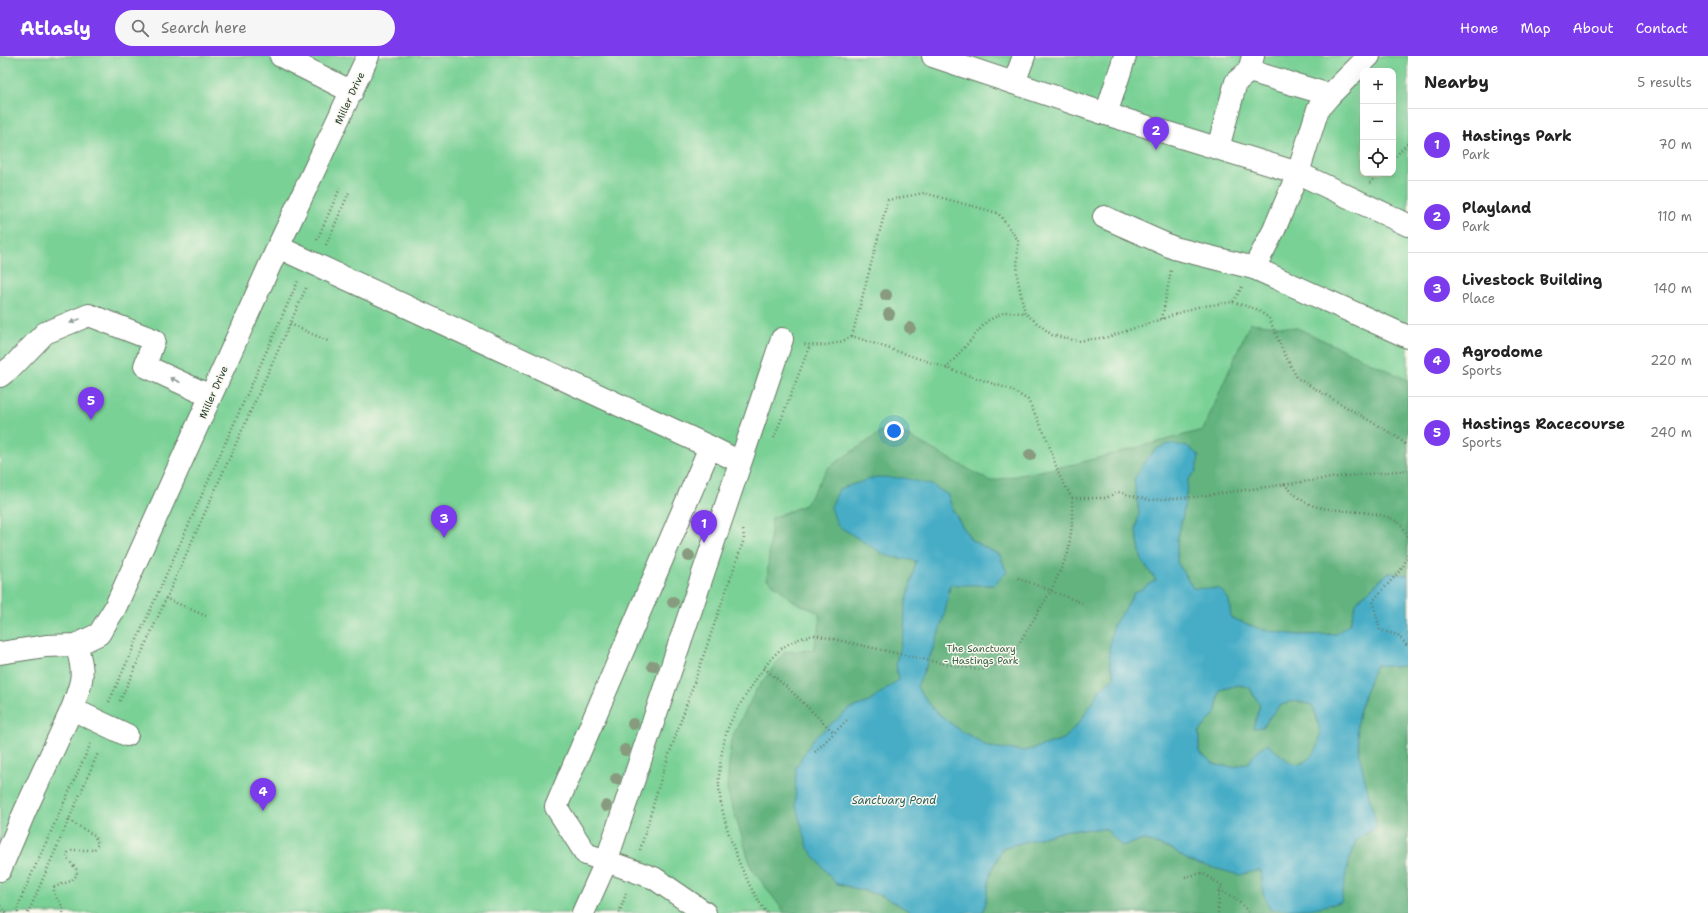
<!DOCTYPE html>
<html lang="en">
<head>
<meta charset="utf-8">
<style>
  :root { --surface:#fff; --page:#f6f6f6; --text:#222; --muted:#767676; --line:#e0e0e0; --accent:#7c3aed }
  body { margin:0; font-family:"Shantell Sans",sans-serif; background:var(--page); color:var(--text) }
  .controls { position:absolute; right:12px; top:12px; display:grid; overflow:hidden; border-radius:8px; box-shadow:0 4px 16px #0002 }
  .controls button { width:36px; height:36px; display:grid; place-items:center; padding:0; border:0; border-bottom:1px solid var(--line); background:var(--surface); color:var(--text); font:20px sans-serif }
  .you { position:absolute; left:894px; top:375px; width:14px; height:14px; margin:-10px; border:3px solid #fff; border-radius:50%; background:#1a73e8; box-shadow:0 0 0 6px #1a73e833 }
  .badge { display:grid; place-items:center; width:26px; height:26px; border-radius:50%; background:var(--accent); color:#fff; font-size:13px; font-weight:700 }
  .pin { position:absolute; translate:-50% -33px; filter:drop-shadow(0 1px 2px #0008) }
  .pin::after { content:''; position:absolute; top:21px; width:14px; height:12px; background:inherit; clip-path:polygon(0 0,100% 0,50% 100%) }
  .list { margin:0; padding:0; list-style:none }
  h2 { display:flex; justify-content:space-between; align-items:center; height:52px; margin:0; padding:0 16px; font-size:17px }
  h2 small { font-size:13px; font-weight:400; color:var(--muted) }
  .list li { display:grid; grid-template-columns:26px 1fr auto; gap:12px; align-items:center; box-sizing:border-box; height:72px; padding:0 16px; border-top:1px solid var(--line) }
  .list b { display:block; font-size:15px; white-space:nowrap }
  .list p { margin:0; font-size:13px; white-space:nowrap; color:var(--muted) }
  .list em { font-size:13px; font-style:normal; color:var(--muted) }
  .icon { flex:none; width:22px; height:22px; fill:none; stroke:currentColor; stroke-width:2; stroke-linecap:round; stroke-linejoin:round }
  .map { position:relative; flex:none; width:1408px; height:857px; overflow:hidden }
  header { display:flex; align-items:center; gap:24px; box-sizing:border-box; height:56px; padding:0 20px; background:var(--accent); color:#fff }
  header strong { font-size:19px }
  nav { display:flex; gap:22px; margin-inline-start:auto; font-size:14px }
  .search { width:280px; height:36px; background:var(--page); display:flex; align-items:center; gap:10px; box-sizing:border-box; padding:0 14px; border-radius:22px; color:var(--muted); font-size:15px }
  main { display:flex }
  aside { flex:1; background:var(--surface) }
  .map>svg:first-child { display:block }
  .green { fill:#7ad196; stroke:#4c8765; fill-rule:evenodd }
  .forest { fill:#63b37f; stroke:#41785a }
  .water { fill:#46adc6; stroke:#32757d; fill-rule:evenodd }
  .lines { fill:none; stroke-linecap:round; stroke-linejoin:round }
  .minor-casing { stroke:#677664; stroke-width:24 }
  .path { stroke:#677664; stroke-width:2.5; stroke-dasharray:1 3; stroke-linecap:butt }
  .minor { stroke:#fff; stroke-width:22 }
  .tree { fill:#889b7f }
  .oneway { fill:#8f9e9a }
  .labels { text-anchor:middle; stroke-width:3; stroke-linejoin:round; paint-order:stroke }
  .street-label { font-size:10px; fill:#1f3d34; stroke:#fbf7ec }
  .park-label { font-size:10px; fill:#36624c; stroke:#fbf7ec }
  .water-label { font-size:11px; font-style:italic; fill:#2b5f60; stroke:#fbf7ec }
</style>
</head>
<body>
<header>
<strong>Atlasly</strong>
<div class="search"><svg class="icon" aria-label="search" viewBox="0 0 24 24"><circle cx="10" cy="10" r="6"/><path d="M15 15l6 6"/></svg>Search here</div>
<nav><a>Home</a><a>Map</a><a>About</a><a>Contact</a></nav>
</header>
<main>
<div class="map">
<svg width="1408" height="857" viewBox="0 0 1408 857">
  <rect width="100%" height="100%" fill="#fbf7ec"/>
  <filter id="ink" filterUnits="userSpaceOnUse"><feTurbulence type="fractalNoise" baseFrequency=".025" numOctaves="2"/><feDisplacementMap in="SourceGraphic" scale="8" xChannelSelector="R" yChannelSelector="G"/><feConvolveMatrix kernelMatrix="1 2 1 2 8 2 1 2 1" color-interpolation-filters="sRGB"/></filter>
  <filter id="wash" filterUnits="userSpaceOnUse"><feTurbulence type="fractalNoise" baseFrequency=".012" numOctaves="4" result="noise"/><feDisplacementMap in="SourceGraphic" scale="16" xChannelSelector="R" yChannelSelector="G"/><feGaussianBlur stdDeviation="0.9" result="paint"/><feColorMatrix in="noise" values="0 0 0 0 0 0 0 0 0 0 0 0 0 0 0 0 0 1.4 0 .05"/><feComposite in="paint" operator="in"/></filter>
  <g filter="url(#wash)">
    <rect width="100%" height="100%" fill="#ece1be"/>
    <path class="green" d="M0,0h1408v857h-1408zM1363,15h30v102h-30z"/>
    <g class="forest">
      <path d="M1250,267l47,5 111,52v195l-20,-2 -31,28 -7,22 -14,11 -37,1 -36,-5 -32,-12 -2,-18 -36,-12 -16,-26v-22l6,-25 5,-35 8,-9 -62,9 5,32 -3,18 6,31 14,19 -23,14 -7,14 -13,17 -3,39 5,13 -14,11 -21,34 -16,17 -39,12 -36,-4 -31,-18 -24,-19 -17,-23c15,-34 28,-65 33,-103l44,1 6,-30 -29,-15 -18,-29 -5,-16 -110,30 49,31 29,4 -11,48 -1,23 -8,32 2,17 -29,22 -20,7 -14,174 48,13 30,17h-128l-33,-44 -25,-79 4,-50 25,-50 29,-38 28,-2 7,-26 -1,-11 -24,-11 -28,-23 5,-61 33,-13 23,-37 62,-42 100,55 85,-17 128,-34z"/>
      <path d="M1376,609l21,2 11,-2v248h-426l3,-7 5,-31 12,-27 67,-18 37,-1 15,17 23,-6 29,10 16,11 18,4 54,5 2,23 84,-24 9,-28 21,-15c-8,-31 -20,-68 -20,-100 0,-15 13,-46 19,-61z"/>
      <path d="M1238,629l11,2 11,18 -7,23 10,-1c15,-22 21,-31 49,-22 9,25 16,43 -11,59l-10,-1 -24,-19 -9,6 -10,13 -14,4 -18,-2 -17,-13v-20l16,-18 5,-24z"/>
    </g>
    <path class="water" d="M1169,388l18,2 12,10 -3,15 -8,9 -5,35 -6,25v22l16,26 27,1 9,11 2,18 32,12 36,5 37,-1 14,-11 7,-22 31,-28 20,2v90l-11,2 -21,-2c-6,15 -19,46 -19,61 1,33 12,69 20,100l-21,15 -9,28 -6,33 -30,7 -41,1 -7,-17 -2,-23 -22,5 -50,-14 -16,-11 -29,-10 -23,6 -15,-17 -37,1 -67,18 -12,27 -5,31 -3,7h-69l-30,-17 -48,-13 -27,-35 -13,-44 1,-37 17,-28 36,-30 20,-7 29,-22 -2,-17 8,-32 1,-23 11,-47 -29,-5 -25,-15 -25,-16 -6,-18 8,-18 37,-12 28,1 28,7 16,10 5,16 18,29 29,15 7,17 -13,13h-44c-5,39 -18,66 -33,102l17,23 24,19 31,18 36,4 39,-12 16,-17 21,-34 14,-11 -5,-13 -1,-15 4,-24 13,-17 7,-14 23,-14 -14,-19 -6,-31 3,-18 -5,-32 13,-22 11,-10zM1238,629l11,2 11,18 -7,23 10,-1c15,-22 21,-31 49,-22 9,25 15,43 -11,59l-10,-1 -24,-19 -9,6 -10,13 -14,4 -18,-2 -17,-13v-20l16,-18 5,-24z"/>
  </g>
  <g filter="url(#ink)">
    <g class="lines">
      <defs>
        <g id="minor">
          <polyline points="281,0 352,36"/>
          <polyline points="933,0 1106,58 1298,117 1408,169"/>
          <polyline points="1253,0 1249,15 1330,39"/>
          <polyline points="1014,27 1024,0"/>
          <polyline points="1106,58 1125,0"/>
          <polyline points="1218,92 1236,26 1249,15"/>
          <polyline points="1104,161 1174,192 1254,212 1408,281"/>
          <polyline points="278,191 710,391"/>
          <polyline points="1254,212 1274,174 1298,117 1318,53 1330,39 1369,0"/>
          <polyline points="0,320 14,309 45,277 89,259 154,284 145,310 210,340"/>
          <path d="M76,589c10,30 6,36 -4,64l55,26"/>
          <polyline points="0,597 46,590 76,589 99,578 115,552 278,191 368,0"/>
          <polyline points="0,814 25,755 72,653"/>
          <polyline points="583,857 606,806 782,283"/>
          <polyline points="705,857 654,822 586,798 556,751 710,391 740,406"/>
        </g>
      </defs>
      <use href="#minor" class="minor-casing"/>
      <g class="path">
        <polyline points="1393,103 1408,87"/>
        <polyline points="1370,127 1380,117"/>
        <polyline points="317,184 341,130"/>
        <polyline points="326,189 350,134"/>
        <polyline points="1233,246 1256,253 1269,262 1282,293 1297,322 1394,379 1408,390"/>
        <polyline points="1162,263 1171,214"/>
        <polyline points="290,268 330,286"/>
        <polyline points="852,280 888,144 924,137 998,157 1018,184 1017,220 1025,257 1052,279 1078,285 1108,281 1197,251 1233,246 1242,231"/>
        <polyline points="946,313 987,265 1005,256 1025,257"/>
        <polyline points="774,382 810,289"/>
        <path d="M1284,428c8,8 16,16 27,21 25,9 72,3 89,19 4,3 6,10 8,13"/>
        <polyline points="1072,442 1106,442 1118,436 1149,444 1194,441 1338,421 1408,414"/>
        <polyline points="1408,498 1403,511 1373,545 1380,574 1398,579 1408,591"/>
        <polyline points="1018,522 1082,547"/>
        <polyline points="165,542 206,560"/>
        <polyline points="764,612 789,633 834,677"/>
        <polyline points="120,645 307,230"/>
        <polyline points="109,646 298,225"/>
        <polyline points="815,696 849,662"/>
        <polyline points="640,794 662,719 744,483 743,472"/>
        <polyline points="1185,821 1202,817 1223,830 1219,834 1235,842 1250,857"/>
        <polyline points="0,850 7,857"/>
        <polyline points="18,857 17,853 25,833 91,687"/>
        <polyline points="28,857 98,697"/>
        <path d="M63,857c1,-11 -10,-13 -9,-26l17,-6 6,-6 -1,-6 -9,-11 1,-5 5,-3h21l4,-6 -4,-9 -26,-15"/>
        <polyline points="619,857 627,835"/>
        <path d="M767,857c-23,-30 -46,-90 -48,-127 -1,-12 3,-37 6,-48 5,-21 19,-39 30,-57 17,-25 28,-41 60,-46l125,28 41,7 16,-6 19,-16 35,-57 17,-38 4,-28v-27l-13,-23 -12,-36 -13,-27 -6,-12 -16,-10 -160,-54c-13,9 -33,11 -49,8"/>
        <polyline points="1218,857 1219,834"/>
      </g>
      <use href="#minor" class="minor"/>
    </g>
    <g class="tree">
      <circle cx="886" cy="239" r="6"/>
      <circle cx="889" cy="258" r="6"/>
      <circle cx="910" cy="272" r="6"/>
      <circle cx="1030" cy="399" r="6"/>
      <circle cx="699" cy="469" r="6"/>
      <circle cx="689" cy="500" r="6"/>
      <circle cx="673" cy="546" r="6"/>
      <circle cx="653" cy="610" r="6"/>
      <circle cx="633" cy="668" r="6"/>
      <circle cx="625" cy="694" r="6"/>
      <circle cx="616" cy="723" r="6"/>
      <circle cx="606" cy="750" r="6"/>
    </g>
    <defs><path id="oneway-solid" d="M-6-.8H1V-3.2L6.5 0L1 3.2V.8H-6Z"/></defs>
    <g class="oneway">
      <use href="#oneway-solid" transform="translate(75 265) rotate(158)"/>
      <use href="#oneway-solid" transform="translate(175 324) rotate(-155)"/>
    </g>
  </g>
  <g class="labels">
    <g class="street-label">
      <text transform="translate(349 42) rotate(-65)" y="4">Miller Drive</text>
      <text transform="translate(213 336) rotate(-66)" y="4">Miller Drive</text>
    </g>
    <g class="park-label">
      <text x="981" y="596">The Sanctuary<tspan x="981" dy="12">- Hastings Park</tspan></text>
    </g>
    <g class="water-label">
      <text x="894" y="748">Sanctuary Pond</text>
    </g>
  </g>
</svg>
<div class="controls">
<button>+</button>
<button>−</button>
<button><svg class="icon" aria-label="locate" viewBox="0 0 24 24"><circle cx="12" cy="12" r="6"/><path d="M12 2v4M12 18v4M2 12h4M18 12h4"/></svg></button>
</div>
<div class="you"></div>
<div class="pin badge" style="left:704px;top:487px">1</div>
<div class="pin badge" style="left:1156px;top:94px">2</div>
<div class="pin badge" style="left:444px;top:482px">3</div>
<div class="pin badge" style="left:263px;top:755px">4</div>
<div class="pin badge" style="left:91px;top:364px">5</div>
</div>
<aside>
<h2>Nearby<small>5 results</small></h2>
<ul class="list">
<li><span class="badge">1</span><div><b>Hastings Park</b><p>Park</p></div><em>70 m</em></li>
<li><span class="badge">2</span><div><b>Playland</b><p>Park</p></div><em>110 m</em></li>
<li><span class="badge">3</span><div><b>Livestock Building</b><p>Place</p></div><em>140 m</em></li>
<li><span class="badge">4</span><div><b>Agrodome</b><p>Sports</p></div><em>220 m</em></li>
<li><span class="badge">5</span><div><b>Hastings Racecourse</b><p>Sports</p></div><em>240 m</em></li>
</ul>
</aside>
</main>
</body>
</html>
